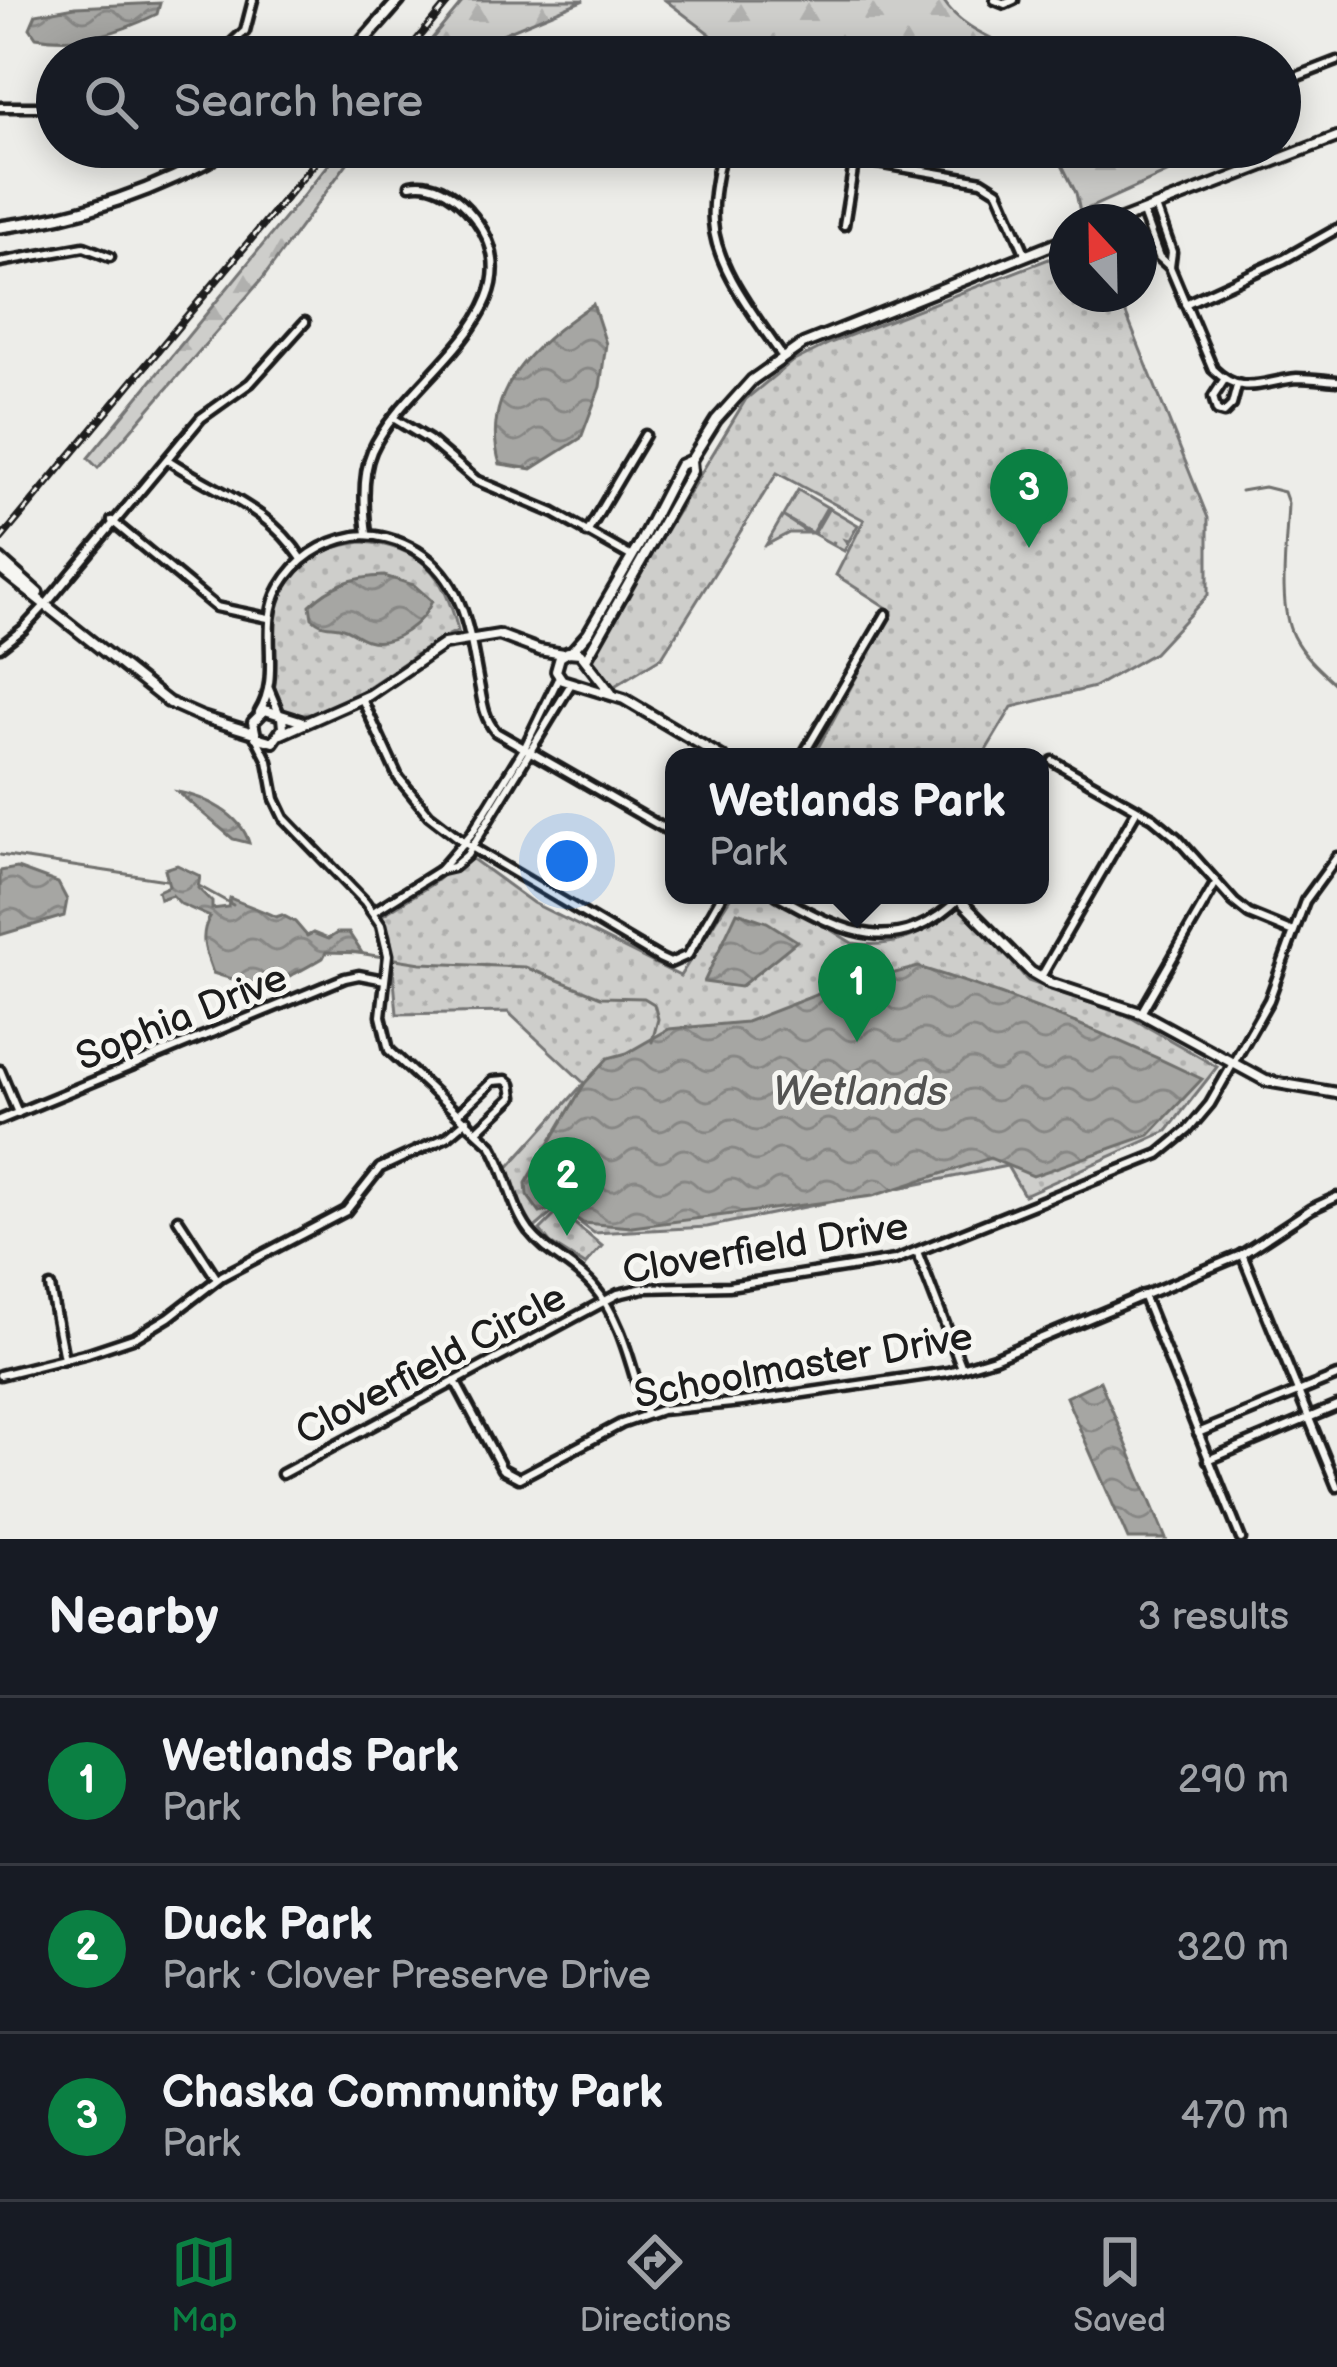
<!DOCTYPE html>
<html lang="en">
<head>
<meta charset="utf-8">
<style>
  :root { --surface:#171b24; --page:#242831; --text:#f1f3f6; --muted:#9ea1a6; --line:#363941; --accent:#0b8043 }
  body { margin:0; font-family:"Balsamiq Sans",sans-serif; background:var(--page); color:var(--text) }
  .compass { position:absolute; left:1049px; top:204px; width:108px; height:108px; border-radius:50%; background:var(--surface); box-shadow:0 6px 30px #0003; rotate:338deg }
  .you { position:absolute; left:567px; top:861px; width:42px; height:42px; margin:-30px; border:9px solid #fff; border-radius:50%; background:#1a73e8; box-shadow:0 0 0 18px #1a73e833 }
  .badge { display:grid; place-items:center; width:78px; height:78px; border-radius:50%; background:var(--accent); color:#fff; font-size:39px; font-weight:700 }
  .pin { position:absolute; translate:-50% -99px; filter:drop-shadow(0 3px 6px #0008) }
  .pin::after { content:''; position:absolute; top:63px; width:42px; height:36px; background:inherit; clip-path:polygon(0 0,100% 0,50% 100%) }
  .popup { position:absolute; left:665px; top:748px; width:384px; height:156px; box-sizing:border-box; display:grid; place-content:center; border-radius:24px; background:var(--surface); filter:drop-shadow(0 3px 9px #0005); font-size:39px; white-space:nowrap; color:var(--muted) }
  .popup b { font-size:45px; color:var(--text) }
  .popup::after { content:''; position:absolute; left:50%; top:100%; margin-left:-24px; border:24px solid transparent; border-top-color:var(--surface) }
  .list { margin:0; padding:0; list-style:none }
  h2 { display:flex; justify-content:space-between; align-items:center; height:156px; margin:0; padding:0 48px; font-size:51px }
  h2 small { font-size:39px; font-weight:400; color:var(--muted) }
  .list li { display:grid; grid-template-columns:78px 1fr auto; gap:36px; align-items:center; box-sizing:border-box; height:168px; padding:0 48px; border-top:3px solid var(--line) }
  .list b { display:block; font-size:45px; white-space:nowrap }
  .list p { margin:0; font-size:39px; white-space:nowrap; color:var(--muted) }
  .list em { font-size:39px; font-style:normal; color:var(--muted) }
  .icon { flex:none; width:66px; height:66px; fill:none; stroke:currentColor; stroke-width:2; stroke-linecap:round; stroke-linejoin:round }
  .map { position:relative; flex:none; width:1337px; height:1539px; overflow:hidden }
  .search { position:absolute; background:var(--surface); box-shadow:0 6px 30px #0003; left:36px; right:36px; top:36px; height:132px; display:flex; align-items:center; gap:30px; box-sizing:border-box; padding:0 42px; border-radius:66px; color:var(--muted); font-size:45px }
  .sheet { height:660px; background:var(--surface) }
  nav { display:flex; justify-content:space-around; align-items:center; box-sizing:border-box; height:168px; border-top:3px solid var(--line); background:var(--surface); font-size:33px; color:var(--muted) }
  nav a { display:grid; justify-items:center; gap:6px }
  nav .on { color:var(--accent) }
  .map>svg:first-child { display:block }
  .grass { fill:#cececb; stroke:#757574; stroke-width:3 }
  .forest { fill:url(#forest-firs); stroke:#757574; stroke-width:3 }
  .park { fill:url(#park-dots); stroke:#757574; stroke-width:3 }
  .water { fill:url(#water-waves); stroke:#6f6f6d; stroke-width:3 }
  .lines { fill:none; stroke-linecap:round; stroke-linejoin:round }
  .stream { stroke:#6f6f6d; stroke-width:3 }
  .minor-casing { stroke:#1c1c1c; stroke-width:15 }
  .tertiary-casing { stroke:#1c1c1c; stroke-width:16 }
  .secondary-casing { stroke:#1c1c1c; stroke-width:18 }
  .minor { stroke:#f6f6f2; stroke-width:6 }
  .tertiary { stroke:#f6f6f2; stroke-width:8 }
  .secondary { stroke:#f6f6f2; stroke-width:9 }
  .rail-casing { stroke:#1c1c1c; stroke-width:8 }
  .rail { stroke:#f6f6f2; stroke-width:3; stroke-dasharray:9; stroke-linecap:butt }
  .labels { text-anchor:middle; stroke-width:10; stroke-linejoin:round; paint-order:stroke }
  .street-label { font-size:39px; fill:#1c1c1c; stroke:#f6f6f2 }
  .water-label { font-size:42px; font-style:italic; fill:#535352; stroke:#f6f6f2 }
</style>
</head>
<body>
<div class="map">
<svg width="1337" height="1539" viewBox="0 0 1337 1539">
  <defs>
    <pattern id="forest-firs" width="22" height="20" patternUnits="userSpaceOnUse" patternTransform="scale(3)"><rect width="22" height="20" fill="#cececb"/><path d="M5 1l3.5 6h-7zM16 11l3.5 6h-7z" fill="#b0b0ae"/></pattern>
    <pattern id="park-dots" width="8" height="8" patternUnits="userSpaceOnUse" patternTransform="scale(3)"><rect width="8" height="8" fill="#cececb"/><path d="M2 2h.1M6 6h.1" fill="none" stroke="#b0b0ae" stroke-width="1.8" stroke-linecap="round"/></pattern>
    <pattern id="water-waves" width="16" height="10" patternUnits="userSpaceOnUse" patternTransform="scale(3)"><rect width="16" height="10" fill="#a6a6a3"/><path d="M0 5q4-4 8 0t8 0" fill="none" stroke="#868684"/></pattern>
  </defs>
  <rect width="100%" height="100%" fill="#edede9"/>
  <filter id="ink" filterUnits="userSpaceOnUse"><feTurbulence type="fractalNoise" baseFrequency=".00833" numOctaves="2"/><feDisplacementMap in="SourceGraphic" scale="24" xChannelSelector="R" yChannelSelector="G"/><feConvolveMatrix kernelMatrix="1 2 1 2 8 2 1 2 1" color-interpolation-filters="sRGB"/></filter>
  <g filter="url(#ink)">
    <polygon class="grass" points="798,490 827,507 812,533 784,517 808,533 789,533 766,545"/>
    <g class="forest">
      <polygon points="464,0 584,0 478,44 467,57 417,57"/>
      <path d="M665,0h278c20,31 54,39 86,57h-300l-19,-23z"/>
      <polygon points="343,147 359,147 263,278 98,468 88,458"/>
      <polygon points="1053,147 1194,147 1213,152 1080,212 1076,193"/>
    </g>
    <g class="park">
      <polygon points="1067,252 1067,294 1118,294 1208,518 1208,595 1154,653 1094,687 1012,707 982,757 813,757 892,611 836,575 864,520 777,473 662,657 608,690 590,656 746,399 790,363 830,343"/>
      <polygon points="829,508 858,525 849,541 845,540 848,544 844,551 833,545 834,541 832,544 814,534"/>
      <path d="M362,542c60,4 83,33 96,89 -52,20 -119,96 -176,83 -11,-25 -12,-46 -10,-74 4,-61 28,-90 90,-98z"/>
      <path d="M467,855l66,48 147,73 52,-81h43l77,48c50,7 73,-12 112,-39l64,77 102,36 87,50 -50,64 -143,64 -17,-29 -300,61 -113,6 -35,-26 -29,25 -26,-60 80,-89 -76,-71 -111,2 -7,-79 -9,-19 51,-32z"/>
      <polygon points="559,1211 602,1246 585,1265 550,1243 540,1230"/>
    </g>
    <g class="water">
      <path d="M160,3l-3,11c-38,19 -78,31 -121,23l-6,-9 6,-14 39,-7z"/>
      <path d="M593,304l13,40 -6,43 -19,51 -49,31 -32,-5c-22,-74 38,-123 93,-160z"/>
      <path d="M384,576l30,9 18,16c-8,21 -40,47 -65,39 -10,-3 -17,-11 -28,-13 -13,-2 -17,0 -27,-9l-2,-13c22,-21 44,-28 74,-29z"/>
      <path d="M178,792c26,5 63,22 71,51l-16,-4z"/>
      <path d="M177,865l23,11 -2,12 14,14v7l16,-2 2,-9c16,7 29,11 46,19l6,-2 13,7 12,14 6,-3 15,6 9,-6h12l13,20 -36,-1 -3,6c-47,27 -57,33 -110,15 -7,-19 -15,-37 -3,-56l-29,-13 -9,-9 -12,4 -2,-8 11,-5 -4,-17z"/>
      <polygon points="17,868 58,883 67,900 64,916 0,935 0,871"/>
      <polygon points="737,912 767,922 797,941 740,987 704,982"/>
      <path d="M918,967c99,30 191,67 284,112l-53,56 -116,41 -43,-18 -117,38 -241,31 -49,-4 -24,-16 -19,6 -13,-18 -1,-12 59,-100 23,-25 19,-5 42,-24 77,-7 80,-31z"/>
      <polygon points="1100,1381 1166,1539 1128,1539 1066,1397"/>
    </g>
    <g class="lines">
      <g class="stream">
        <path d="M1241,491l23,-4 20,5 4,11c-1,36 -11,101 5,133 10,20 28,35 44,50"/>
        <polyline points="0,855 166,880"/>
        <polyline points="199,886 233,905"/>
        <polyline points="352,952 421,963 525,967 601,997 644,998 654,1004 658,1019 652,1042"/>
      </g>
      <defs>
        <g id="minor">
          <polyline points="995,0 1005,4 1014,0"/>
          <polyline points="217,57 245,31 253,0"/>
          <polyline points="592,57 618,51 645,57"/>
          <polyline points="1129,57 1141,57"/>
          <polyline points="1280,83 1337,61"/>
          <polyline points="0,107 57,107"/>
          <path d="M722,147c-4,24 -11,51 -9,75 3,47 44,96 69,134"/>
          <polyline points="785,147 982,181 998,191 1026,255"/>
          <polyline points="1156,207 1172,252 1170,267"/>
          <path d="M1143,213l16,44 11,10 43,102c29,29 50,12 84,9 13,0 27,2 40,3"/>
          <polyline points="844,225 855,157"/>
          <polyline points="0,262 84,247 110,257"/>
          <polyline points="1185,304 1284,259 1337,229"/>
          <polyline points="1224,380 1213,397 1217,411 1224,413 1232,405 1237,386"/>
          <polyline points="393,418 429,440 476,480 554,513 632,557"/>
          <path d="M168,460c51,34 100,47 134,99"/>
          <polyline points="112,521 216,607 268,618"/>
          <polyline points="587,533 645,435"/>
          <path d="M367,534c-3,-24 -5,-60 5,-83 35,-78 181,-148 95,-242 -15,-16 -36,-29 -57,-24"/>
          <polyline points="0,647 23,629 47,603 201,418 250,383 305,322"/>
          <polyline points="269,689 279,713"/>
          <polyline points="362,699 398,777 429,815 468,845 659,958 670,963 688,955 722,895"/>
          <path d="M259,712c24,-38 -2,-86 21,-125 17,-29 43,-45 75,-51 20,-3 44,4 62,15 49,30 53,87 63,138 3,17 5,30 16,43l178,102"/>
          <path d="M256,737l12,24 7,38 9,19 81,84 16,23 7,30 -7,61 8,34 102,95c17,27 19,60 38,86 18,23 44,33 63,54 31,34 40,87 54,129"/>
          <polyline points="802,757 886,614"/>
          <polyline points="1053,761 1153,818 1177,838 1234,902 1249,914 1293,932"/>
          <polyline points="440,870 472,833 525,747 559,677"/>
          <path d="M777,895c69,39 121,65 186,0"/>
          <polyline points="373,912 440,870 453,867 467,855 571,684"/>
          <polyline points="1041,977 1137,810"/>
          <polyline points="1141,1013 1214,886"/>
          <polyline points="0,1070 18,1113"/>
          <polyline points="459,1113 493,1081 506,1080 511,1084 513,1097 478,1130"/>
          <polyline points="0,1120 345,978 359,975 385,980"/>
          <polyline points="178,1219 217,1279"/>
          <polyline points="918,1254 962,1368"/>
          <polyline points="1242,1254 1337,1487"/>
          <polyline points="50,1287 64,1359"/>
          <polyline points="1143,1295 1241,1539"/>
          <polyline points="0,1375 88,1353 136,1337 169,1317 222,1276 346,1211 380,1168 447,1137 467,1120"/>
          <polyline points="455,1381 502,1469 519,1478 621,1424 661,1410 742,1402 948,1372 994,1358 1241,1255 1311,1209 1337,1197"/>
          <polyline points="1198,1433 1337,1376"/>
          <polyline points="1208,1460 1337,1406"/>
          <polyline points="282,1474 618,1294 644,1288 729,1286 895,1260 1159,1154 1188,1130 1210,1104 1269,1000 1305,901 1337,857"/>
        </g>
        <g id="tertiary">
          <polyline points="1116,222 1337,137"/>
          <polyline points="0,559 38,593"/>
          <polyline points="0,569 168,702 202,717 254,733"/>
          <polyline points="572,651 588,633 639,545 680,465 691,460 716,420 752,380 803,344 1067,239"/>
          <polyline points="586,659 692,471 691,460"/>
          <polyline points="611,693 580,653 568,652 560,657 556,671 562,680 624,699 722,757"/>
          <polyline points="282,717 283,728 273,742 256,737 253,722 265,710 300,721"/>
          <polyline points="281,734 369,695 444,644 499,635 539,650 564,654"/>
          <polyline points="955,895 1031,972 1050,983 1141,1013 1266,1081 1337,1093"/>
        </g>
        <g id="secondary">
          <polyline points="349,57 399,0"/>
          <path d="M0,227c84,-10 160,-38 233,-80"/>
        </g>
      </defs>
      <use href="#minor" class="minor-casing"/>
      <use href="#tertiary" class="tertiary-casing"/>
      <use href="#secondary" class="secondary-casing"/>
      <use href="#minor" class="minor"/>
      <use href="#tertiary" class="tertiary"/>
      <use href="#secondary" class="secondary"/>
      <defs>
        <g id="rail">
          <polyline points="403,57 450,0"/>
          <polyline points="0,540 328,147"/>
        </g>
      </defs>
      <use href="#rail" class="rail-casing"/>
      <use href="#rail" class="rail"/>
    </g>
  </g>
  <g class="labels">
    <g class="street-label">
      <text transform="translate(181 1016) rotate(-22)" y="14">Sophia Drive</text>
      <text transform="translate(765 1247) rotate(-9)" y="14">Cloverfield Drive</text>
      <text transform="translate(430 1363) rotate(-28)" y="14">Cloverfield Circle</text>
      <text transform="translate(803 1364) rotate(-10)" y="14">Schoolmaster Drive</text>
    </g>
    <g class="water-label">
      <text x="860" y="1105">Wetlands</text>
    </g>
  </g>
</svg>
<svg class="compass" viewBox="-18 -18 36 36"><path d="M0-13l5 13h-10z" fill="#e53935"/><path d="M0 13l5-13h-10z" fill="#9ea1a6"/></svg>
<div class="you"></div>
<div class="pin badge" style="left:857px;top:1042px">1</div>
<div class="popup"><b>Wetlands Park</b>Park</div>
<div class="pin badge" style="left:567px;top:1236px">2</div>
<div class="pin badge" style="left:1029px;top:548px">3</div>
<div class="search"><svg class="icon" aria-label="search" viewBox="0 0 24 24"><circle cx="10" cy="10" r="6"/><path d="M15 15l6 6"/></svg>Search here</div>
</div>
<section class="sheet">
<h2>Nearby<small>3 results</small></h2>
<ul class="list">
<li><span class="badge">1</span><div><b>Wetlands Park</b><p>Park</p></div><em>290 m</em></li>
<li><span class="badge">2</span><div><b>Duck Park</b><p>Park · Clover Preserve Drive</p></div><em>320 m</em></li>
<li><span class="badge">3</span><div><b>Chaska Community Park</b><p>Park</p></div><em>470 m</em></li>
</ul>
</section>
<nav>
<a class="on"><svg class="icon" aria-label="map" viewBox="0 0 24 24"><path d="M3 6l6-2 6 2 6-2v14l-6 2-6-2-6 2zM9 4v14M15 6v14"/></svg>Map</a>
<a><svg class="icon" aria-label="directions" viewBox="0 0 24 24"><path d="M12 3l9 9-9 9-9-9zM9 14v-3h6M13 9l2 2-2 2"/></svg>Directions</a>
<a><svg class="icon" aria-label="saved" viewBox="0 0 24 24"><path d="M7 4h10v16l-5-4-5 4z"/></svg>Saved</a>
</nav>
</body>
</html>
